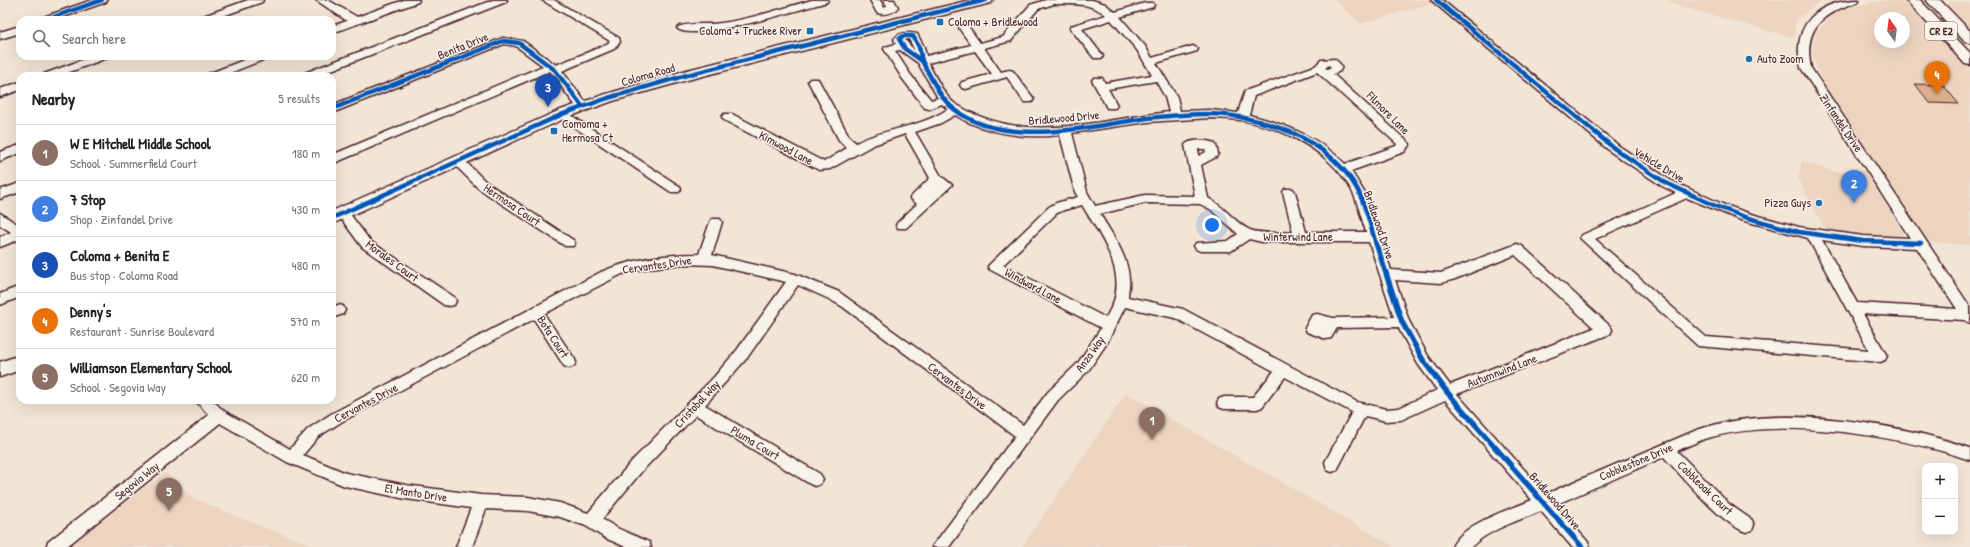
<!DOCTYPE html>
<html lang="en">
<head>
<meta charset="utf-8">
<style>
  :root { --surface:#fff; --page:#f2f2f2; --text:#222; --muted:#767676; --line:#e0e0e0; --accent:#b45309 }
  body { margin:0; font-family:"Patrick Hand",sans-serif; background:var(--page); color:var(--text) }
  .controls { position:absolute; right:12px; bottom:12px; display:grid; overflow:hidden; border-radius:8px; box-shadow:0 4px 16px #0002 }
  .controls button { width:36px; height:36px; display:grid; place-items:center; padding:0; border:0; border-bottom:1px solid var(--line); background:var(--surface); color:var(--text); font:20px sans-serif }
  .compass { position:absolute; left:1874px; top:12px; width:36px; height:36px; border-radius:50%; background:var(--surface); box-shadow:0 4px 16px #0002; rotate:346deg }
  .you { position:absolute; left:1212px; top:225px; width:14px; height:14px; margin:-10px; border:3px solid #fff; border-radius:50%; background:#1a73e8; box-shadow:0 0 0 6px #1a73e833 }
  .badge { display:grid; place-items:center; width:26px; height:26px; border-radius:50%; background:var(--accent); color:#fff; font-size:13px; font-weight:700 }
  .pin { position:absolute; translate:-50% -33px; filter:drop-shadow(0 1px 2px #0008) }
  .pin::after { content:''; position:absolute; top:21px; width:14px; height:12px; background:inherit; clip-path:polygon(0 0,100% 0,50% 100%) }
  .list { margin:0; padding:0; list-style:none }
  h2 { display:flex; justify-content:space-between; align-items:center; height:52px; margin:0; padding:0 16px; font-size:17px }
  h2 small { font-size:13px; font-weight:400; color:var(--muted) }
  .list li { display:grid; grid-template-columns:26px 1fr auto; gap:12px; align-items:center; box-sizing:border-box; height:56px; padding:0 16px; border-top:1px solid var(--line) }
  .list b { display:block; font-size:15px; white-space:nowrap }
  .list p { margin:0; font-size:13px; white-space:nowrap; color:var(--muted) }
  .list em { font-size:13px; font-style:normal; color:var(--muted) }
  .icon { flex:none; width:22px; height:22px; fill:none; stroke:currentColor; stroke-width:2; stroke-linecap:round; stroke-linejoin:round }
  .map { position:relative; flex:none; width:1970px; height:547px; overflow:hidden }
  .search { position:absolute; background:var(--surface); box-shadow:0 4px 16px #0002; left:16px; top:16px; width:320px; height:44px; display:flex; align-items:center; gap:10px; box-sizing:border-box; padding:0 14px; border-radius:12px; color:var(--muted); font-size:15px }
  .panel { position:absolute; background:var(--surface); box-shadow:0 4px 16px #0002; left:16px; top:72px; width:320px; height:332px; border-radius:12px }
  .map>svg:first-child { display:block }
  .built { fill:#ecd4c0; fill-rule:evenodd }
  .building { fill:#ddae8e; stroke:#4a1f2b }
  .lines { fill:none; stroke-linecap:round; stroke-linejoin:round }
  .minor-casing { stroke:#4a1f2b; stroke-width:3 }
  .major-casing { stroke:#4a1f2b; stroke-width:3 }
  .minor { fill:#f7f3e8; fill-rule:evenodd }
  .major { fill:#f7f3e8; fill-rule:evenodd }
  .cycleway-far1-casing { stroke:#f7f3e8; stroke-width:6 }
  .cycleway-casing { stroke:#f7f3e8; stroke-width:8 }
  .cycleway-far1 { stroke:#0057b8; stroke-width:4.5 }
  .cycleway { stroke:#0057b8; stroke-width:5.5 }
  .poi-dot { fill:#1f6fb2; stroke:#f7f3e8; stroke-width:1.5 }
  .labels { text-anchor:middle; stroke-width:3; stroke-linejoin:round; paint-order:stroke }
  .shield { fill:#f7f3e8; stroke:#7e5f64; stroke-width:1 }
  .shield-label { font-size:11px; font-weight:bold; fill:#4a1f2b }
  .poi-label { font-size:12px; fill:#4a1f2b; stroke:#f7f3e8; text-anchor:start }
  .street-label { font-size:12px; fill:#4a1f2b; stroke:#f7f3e8 }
</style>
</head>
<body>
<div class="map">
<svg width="1970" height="547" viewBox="0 0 1970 547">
  <rect width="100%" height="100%" fill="#f2e5d6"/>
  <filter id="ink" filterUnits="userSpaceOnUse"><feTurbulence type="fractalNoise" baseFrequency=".025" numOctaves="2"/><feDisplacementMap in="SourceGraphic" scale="8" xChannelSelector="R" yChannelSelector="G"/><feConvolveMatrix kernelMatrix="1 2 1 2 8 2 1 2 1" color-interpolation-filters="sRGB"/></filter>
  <g filter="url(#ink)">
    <g class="built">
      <polygon points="1334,0 1430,0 1433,3 1361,24"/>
      <polygon points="1667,0 1829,0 1816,4 1801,16 1795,24 1794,38 1672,4"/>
      <path d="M1887,0l15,1 10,5 58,63v176l-44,-3 -34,-54 -69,-104 -11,-30 4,-22 17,-17 21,-9zM1880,18h24v24h-24z"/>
      <polygon points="1951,1 1970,3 1970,29 1950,7 1948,3"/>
      <polygon points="1802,161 1835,172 1865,171 1905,237 1828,234 1798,179"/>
      <polygon points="1126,393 1332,511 1395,547 1022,547"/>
      <polygon points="165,473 193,498 248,521 317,547 66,547"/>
    </g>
    <polygon class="building" points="1915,84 1943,85 1959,104 1930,103"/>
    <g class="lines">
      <defs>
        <g id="minor">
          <polygon points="92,0 107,0 106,2 55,20 40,20 41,18"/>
          <polygon points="248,0 263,0 262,2 212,20 197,20 198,18"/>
          <polygon points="316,0 328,0 357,17 404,0 419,0 418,2 332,33 332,26 347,21"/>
          <polygon points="493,0 507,0 506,2 316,76 301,76 302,74"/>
          <polygon points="542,0 554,0 619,38 620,42 614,49 562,71 586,103 588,106 586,109 578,109 550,71 332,164 332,155 543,66 516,46 504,44 332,113 332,105 503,38 523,41 556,65 606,45 610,41"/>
          <path d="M812,0h16l-1,2c-22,6 -137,42 -150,26 4,-5 28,-4 36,-4 33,-3 66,-15 99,-24z"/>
          <path d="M870,0h10l4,8 3,-2 -3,-6h10l4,7c-5,7 -12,8 -21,6z"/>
          <path d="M1046,0h46l13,4 10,8 30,-9h8l1,2 -1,2 -33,10 25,29 7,12 41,-12 5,3 -1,2 -41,12 21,34 3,14 30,-1 28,3 7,-22 70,-25 6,-6 14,-1 7,7 -2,5 -7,3 77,70 -6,8 -53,19 15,24 25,75 50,3 76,-29 5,2 88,80 2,4 -2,4 -153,60 89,100 151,-64c75,-27 199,-8 273,18v12c-71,-25 -192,-44 -265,-21 -9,3 -19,8 -28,12l52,53 23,16 2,5 -2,5 -6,2c-27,-10 -61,-53 -82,-75l-109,48 33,37 2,5h-18l-31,-36c-23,10 -52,18 -70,36h-19c11,-24 57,-37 80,-47l-87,-100 -44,20 -15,1 -21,-5 -28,54 -5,2 -5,-2 -2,-8 27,-50 -67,-35 -23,30 -5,2h-33l-5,-2 -2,-4 2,-4 5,-2h29l21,-26 -99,-53 -50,-11 -18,36 -19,28 -30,29 -109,147h-17l83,-111 -172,-129 -14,-8 -31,-14 -51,73 -42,47 115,69 3,5 -3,5 -5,2 -5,-2 -114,-69 -54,56 -40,48 15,9 32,14 2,5h-25l-21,-9 -19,-12 -26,-9 -32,-6 -42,-2 -14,38h-16l15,-39 -65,-9 -61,-13 -58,-24 -67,-39 -154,124h-20l2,-5 161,-127 -14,-15h17l12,11 66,38 18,-20 23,-15 270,-142c30,-13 66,-18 98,-18l11,-32 2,-3h8l2,3 -10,33 83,19 44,18 184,133 25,-33 30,-29 23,-35 -112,-59 -1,-3 61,-59 7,-4 22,-6 -3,-5 -15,-57c-34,4 -75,-1 -105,-20l-14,8 -26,9 26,44 11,9 -46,43h-8l-2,-3 2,-3 19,-18 -7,-6 20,-20 -25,-44 -32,11 -43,24 -11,1 -95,-50 -2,-3 2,-3h8l92,48 23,-14 -8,-8 -31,-59 2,-2h8l32,59 6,5c29,-15 64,-15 92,-34l-6,-5 -13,5 -4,-1 -23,-30 -18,-29 1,-2 11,-3 -2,-5c5,-7 14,-7 23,-5l7,13 2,9 45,-11 -12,-17 1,-2h8l12,17 23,-6 27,-32zM1054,4c19,0 36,-2 52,11l-35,11 -1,2 24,30h8l1,-2 -21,-27 29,-9 26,30 15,25 -47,8 -3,-5h-8l-2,2 15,28h8l2,-3 -9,-16 48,-8 9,16 4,15c-73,8 -145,34 -212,-7 -12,-7 -22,-30 -29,-42l47,-12 17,23 -30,8 -2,3 2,3 4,1 41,-12 17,25h8l2,-3 -21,-28 -4,-1 -8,2 -17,-24 27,-7 27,-32zM909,39l6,12 -10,-11zM900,50l18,13 20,35 -7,2 -21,-26 -15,-23zM1329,65l2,2 -4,2 -2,-1zM1317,72l80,72 -1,2 -51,18c-26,-27 -60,-40 -96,-49l5,-19zM1210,118c10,0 20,1 30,2 43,7 95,33 114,75 5,12 8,25 12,37h-60l-11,-40 -2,-3h-8l-2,3 10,40c-13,0 -30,3 -43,-2 -14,-6 -26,-24 -42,-32l-7,-33 15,-8 2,-3 -2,-9c-4,-6 -27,-6 -31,0l10,51 -50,-1 -50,11 -8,-14 -15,-59 75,-11zM1198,149h7l1,3 -7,4zM1145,203l55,1 10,5 28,25 -10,7 -32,2 -2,3 2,3 4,2h31l18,-12 13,3h107l25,75 -61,1 -16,-4 -5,1 -7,13 2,4 19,7 5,-1 6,-10 61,-1 20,37 19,26 -38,18 -13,1 -29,-7 -174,-93 -55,-12c0,-6 2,-12 1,-18 -1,-24 -18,-46 -29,-65zM1082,205c16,27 43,62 32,96 -2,6 -6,12 -8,17l-103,-53 54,-52 7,-3zM1515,255l79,73 -144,57 -22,-29 -19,-35 -14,-41 46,3 14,-4zM684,264l29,1 73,17 -49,68 -23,27 -82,84 -44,52 -28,-10 -32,-6 -47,-2 -75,-10 -60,-12 -43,-18 15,-18 23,-15 193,-103 30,47 5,2 5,-2 2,-4 -2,-4 -30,-44 78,-40 27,-6z"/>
          <path d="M1431,0h11l177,146 51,34 52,24 26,9 51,14 64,9 47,2 -109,-170c-10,-42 16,-68 58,-68l-1,2c-36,11 -55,26 -47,66l159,239v16l-6,-3 -101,-6 24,42 -2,4 -5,2 -182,-16 -118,-108 2,-3 94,-42 -14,-7 -51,-34zM1687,198l54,22 67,18 61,112 -163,-13 -111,-98zM1822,240l41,6 54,2 40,61 -100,-6z"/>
          <polygon points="20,26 20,33 0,39 0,32"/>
          <polygon points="93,56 108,56 107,58 59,76 43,76 44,74"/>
          <polygon points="254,56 269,56 268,58 222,76 207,76 208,74"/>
          <polygon points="20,82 20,90 0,97 0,89"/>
          <polygon points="563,110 679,186 681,189 679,192 671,192 559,117 557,114 559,111"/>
          <polygon points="20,145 20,153 0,161 0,152"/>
          <polygon points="459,158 463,159 486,182 573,240 575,243 573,246 565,246 478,188 455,165 453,162 455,159"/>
          <polygon points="20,183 20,192 0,199 0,190"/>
          <polygon points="343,209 347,210 370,241 454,297 456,301 454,305 449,306 444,305 362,247 337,213 339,210"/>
          <polygon points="0,213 20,226 20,239 0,247 0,237 11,232 0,225"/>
          <polygon points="20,286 20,297 0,305 0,294"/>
          <polygon points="338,305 343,306 345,310 343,314 332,318 332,307"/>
        </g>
        <g id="major">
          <polygon points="970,0 993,0 991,3 691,79 613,101 568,117 332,224 332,211 558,111 603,95 687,70"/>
          <polygon points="1906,0 1920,0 1970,53 1970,65 1965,64"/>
          <polygon points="1926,0 1940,0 1970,31 1970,43 1965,42"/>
          <polygon points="20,355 20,370 0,377 0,362"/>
        </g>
      </defs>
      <use href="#minor" class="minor-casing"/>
      <use href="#major" class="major-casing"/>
      <use href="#minor" class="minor"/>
      <use href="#major" class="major"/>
      <defs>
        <g id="cycleway-far1">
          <polyline points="1436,0 1615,149 1666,183 1718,207 1745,217 1799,232 1863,241 1921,243"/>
          <polyline points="45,20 102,0"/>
          <polygon points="904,36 913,36 919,47 922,61 905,49 899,39"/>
          <path d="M922,61c9,16 17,36 32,48 50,40 136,17 194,9 20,-2 40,-4 60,-4 29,0 58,8 85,19 25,12 49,30 63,54 10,17 14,38 20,57"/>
          <polyline points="332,109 503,41 519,43 555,70 582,106"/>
          <polyline points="332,218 563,114 608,98 687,75 986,0"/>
        </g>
        <polyline id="cycleway" points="1376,243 1402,322 1423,360 1447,392 1582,547"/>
      </defs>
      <use href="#cycleway-far1" class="cycleway-far1-casing"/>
      <use href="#cycleway" class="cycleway-casing"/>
      <use href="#cycleway-far1" class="cycleway-far1"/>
      <use href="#cycleway" class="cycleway"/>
    </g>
  </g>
  <g class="poi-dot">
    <rect x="936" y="18" width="8" height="8" rx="2"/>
    <rect x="806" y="27" width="8" height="8" rx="2"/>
    <circle cx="1749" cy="59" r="4"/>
    <rect x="550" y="127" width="8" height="8" rx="2"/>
    <circle cx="1819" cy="203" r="4"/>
  </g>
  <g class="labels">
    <rect class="shield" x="1925" y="22" width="32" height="18" rx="3"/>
    <g class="shield-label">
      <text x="1941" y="35">CR E2</text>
    </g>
    <g class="poi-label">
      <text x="948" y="26">Coloma + Bridlewood</text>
      <text x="802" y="35" text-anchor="end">Coloma + Truckee River</text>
      <text x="1757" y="63">Auto Zoom</text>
      <text x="562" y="128">Comoma +<tspan x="562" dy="14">Hermosa Ct</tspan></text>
      <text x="1811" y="207" text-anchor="end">Pizza Guys</text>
    </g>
    <g class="street-label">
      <text transform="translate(463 46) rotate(-22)" y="4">Benita Drive</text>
      <text transform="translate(648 75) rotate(-16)" y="4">Coloma Road</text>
      <text transform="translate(1388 113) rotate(45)" y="4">Filmore Lane</text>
      <text transform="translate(1064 118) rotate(-5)" y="4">Bridlewood Drive</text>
      <text transform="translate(1841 123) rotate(56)" y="4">Zinfandel Drive</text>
      <text transform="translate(786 148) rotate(28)" y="4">Kimwood Lane</text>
      <text transform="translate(1659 165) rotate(31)" y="4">Vehicle Drive</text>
      <text transform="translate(512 205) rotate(34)" y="4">Hermosa Court</text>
      <text transform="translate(1379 225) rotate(71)" y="4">Bridlewood Drive</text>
      <text x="1298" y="241">Winterwind Lane</text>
      <text transform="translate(392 261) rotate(36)" y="4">Morales Court</text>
      <text transform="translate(657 265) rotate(-8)" y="4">Cervantes Drive</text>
      <text transform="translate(1033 286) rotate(28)" y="4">Windward Lane</text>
      <text transform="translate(553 337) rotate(57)" y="4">Bota Court</text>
      <text transform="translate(1090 354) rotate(-55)" y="4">Anza Way</text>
      <text transform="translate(1502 371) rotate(-21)" y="4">Autumnwind Lane</text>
      <text transform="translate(957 386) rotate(37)" y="4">Cervantes Drive</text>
      <text transform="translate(366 403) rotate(-28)" y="4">Cervantes Drive</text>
      <text transform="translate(697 404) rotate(-47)" y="4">Cristobal Way</text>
      <text transform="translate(755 443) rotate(31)" y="4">Pluma Court</text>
      <text transform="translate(1636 462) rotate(-23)" y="4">Cobblestone Drive</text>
      <text transform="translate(137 481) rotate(-39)" y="4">Segovia Way</text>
      <text transform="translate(1705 488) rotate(44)" y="4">Cobbleoak Court</text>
      <text transform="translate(416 493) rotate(9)" y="4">El Manto Drive</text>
      <text transform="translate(1555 501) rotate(49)" y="4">Bridlewood Drive</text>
    </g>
  </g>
</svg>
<div class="controls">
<button>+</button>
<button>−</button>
</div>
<svg class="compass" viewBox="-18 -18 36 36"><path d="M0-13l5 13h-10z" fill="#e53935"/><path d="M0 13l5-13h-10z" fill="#767676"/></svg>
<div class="you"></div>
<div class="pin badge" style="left:1152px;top:440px;background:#8d6e63">1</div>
<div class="pin badge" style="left:1854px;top:203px;background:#3f7fe0">2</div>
<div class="pin badge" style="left:548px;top:107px;background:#1a4fb4">3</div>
<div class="pin badge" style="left:1937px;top:94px;background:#e8710a">4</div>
<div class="pin badge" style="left:169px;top:511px;background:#8d6e63">5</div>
<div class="search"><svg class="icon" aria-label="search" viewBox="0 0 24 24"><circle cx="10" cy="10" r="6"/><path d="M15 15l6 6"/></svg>Search here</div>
<section class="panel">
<h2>Nearby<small>5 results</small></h2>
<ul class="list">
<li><span class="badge" style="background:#8d6e63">1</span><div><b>W E Mitchell Middle School</b><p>School · Summerfield Court</p></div><em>180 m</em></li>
<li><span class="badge" style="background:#3f7fe0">2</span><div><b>7 Stop</b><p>Shop · Zinfandel Drive</p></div><em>430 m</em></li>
<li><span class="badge" style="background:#1a4fb4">3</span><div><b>Coloma + Benita E</b><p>Bus stop · Coloma Road</p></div><em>480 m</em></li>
<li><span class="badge" style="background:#e8710a">4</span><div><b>Denny's</b><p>Restaurant · Sunrise Boulevard</p></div><em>570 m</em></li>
<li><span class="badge" style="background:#8d6e63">5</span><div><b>Williamson Elementary School</b><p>School · Segovia Way</p></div><em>620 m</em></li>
</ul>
</section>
</div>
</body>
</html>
